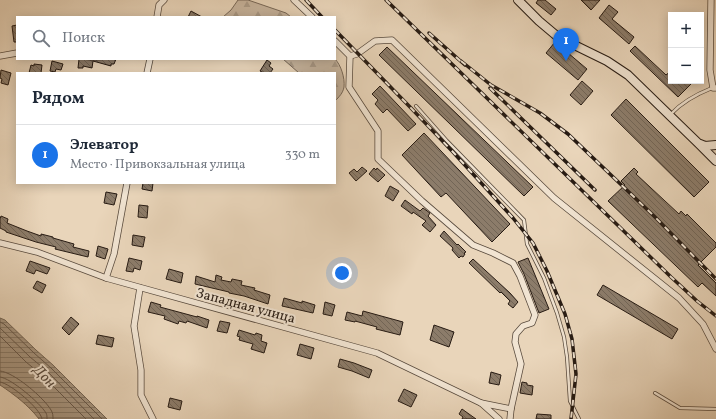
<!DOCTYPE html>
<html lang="ru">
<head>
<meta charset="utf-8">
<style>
  :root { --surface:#fff; --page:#f2f2f3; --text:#1f2937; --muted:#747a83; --line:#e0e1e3; --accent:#1a73e8 }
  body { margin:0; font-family:Vollkorn,serif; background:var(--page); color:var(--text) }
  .controls { position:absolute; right:12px; top:12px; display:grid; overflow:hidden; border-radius:0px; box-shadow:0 2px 10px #0003 }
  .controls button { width:36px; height:36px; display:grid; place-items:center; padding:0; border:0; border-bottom:1px solid var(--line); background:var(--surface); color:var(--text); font:20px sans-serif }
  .you { position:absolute; left:342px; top:273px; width:14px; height:14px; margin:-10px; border:3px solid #fff; border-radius:50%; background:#1a73e8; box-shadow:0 0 0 6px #1a73e833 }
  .badge { display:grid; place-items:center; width:26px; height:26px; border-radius:50%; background:var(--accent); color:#fff; font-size:13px; font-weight:700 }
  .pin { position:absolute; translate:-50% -33px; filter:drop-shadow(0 1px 2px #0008) }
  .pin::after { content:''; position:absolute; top:21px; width:14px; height:12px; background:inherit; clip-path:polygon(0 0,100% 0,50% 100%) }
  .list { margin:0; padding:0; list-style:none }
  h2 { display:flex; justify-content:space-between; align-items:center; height:52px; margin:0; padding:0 16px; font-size:17px }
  h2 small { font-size:13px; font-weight:400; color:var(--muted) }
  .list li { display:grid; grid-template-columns:26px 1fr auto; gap:12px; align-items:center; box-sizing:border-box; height:60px; padding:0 16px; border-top:1px solid var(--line) }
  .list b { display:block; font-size:15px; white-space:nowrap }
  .list p { margin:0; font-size:13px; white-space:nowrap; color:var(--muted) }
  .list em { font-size:13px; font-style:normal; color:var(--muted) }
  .icon { flex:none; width:22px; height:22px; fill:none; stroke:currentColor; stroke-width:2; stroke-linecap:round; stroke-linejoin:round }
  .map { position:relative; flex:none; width:716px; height:419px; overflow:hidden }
  .search { position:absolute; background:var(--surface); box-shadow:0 2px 10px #0003; left:16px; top:16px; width:320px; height:44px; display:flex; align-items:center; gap:10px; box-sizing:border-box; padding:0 14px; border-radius:0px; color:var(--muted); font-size:15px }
  .panel { position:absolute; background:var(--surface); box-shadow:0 2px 10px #0003; left:16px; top:72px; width:320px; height:112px; border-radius:0px }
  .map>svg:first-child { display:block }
  .forest { fill:url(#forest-firs); stroke:#786858 }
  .water { fill:url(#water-rules); stroke:#746555 }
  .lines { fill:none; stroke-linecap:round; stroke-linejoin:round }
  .shore { stroke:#67584a; stroke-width:1 }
  .building { fill:url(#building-back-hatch); stroke:#271b13 }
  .service-casing { stroke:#584a3d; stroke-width:4 }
  .minor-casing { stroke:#584a3d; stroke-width:7 }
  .secondary-casing { stroke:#271b13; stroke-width:10 }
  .service { stroke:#f1e4d2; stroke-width:2.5 }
  .minor { stroke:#f1e4d2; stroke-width:5.5 }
  .secondary { stroke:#f1e4d2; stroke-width:8 }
  .rail-casing { stroke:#271b13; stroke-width:3.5 }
  .rail { stroke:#f1e4d2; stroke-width:2; stroke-dasharray:6; stroke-linecap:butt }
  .labels { text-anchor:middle; stroke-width:4; stroke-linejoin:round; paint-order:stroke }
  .street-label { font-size:14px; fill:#271b13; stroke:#f1e4d2 }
  .water-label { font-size:15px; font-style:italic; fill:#5a4c3f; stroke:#f1e4d2 }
</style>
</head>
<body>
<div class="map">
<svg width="716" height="419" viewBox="0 0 716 419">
  <defs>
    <pattern id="forest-firs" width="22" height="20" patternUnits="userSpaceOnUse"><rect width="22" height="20" fill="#c8b59e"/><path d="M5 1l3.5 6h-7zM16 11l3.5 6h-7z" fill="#ac9b87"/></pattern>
    <pattern id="water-rules" width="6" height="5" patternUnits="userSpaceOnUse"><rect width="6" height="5" fill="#a79681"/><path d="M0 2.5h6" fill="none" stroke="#887a68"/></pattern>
    <pattern id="building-back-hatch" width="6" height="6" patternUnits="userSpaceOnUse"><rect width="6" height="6" fill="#8c7c6a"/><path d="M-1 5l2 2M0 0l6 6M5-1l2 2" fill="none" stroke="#726556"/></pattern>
  </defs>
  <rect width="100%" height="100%" fill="#e9d5ba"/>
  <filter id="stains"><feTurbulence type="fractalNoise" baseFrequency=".005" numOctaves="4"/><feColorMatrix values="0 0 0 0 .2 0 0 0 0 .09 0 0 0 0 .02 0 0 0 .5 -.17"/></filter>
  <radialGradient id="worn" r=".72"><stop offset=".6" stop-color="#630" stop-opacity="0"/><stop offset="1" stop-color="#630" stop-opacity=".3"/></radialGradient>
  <g class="forest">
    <polygon points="238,0 248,0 286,13 291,17 223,17 231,10"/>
    <path d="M283,59h52c6,6 10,19 9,28 -1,6 -5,10 -9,14v-28h-36z"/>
  </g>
  <path class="water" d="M0,318l5,2 31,30 17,15 54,54h-68c-11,-14 -24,-24 -39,-34z"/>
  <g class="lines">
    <g class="shore">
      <polyline points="0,322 4,324 34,353 51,368 102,419"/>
      <polyline points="0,328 30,357 47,371 94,419"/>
      <polyline points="0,336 26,362 43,376 86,419"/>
      <path d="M0,371c14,1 44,27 51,39 2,3 2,6 2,9"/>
      <path d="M0,377c11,1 40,26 46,36 1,2 1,3 1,6"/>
      <path d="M0,382c10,1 41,27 42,37"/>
    </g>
  </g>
  <g class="building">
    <polygon points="538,0 545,0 556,9 551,15 536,3"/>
    <polygon points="581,0 600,0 591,10"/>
    <polygon points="609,5 618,12 612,19 634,37 629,44 599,18"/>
    <polygon points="191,11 202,17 188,17"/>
    <polygon points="17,25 17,42 14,42 12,26"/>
    <polygon points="555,42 587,69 578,80 546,53"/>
    <polygon points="635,46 666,75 671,71 671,81 694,81 678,97 630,51"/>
    <polygon points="387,47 533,187 524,196 379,55"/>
    <polygon points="79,59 92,60 116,59 114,64 111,64 111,66 93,61 92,68 83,66 83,68 78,68"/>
    <polygon points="267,60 271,63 269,66 273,69 270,73 264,73 260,71"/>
    <polygon points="52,61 63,64 61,70 56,69 55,72 50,71"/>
    <polygon points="34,64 42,65 41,73 29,73 31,65 34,66"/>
    <polygon points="1,70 11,73 8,85 1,83 2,79 0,78"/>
    <polygon points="582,81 593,91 581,105 570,95"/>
    <polygon points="380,86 416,124 408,131 387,109 383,113 375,104 378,100 372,94"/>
    <polygon points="626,99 709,182 694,197 611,115"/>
    <polygon points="424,133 510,224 492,242 446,193 441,197 402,155"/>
    <polygon points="362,167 367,171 356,181 349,173 354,169 357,172"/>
    <polygon points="374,168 376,170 377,168 385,175 378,182 369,174"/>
    <polygon points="634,168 638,172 636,174 679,214 681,211 686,216 687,214 716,243 716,247 698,265 716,283 716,296 702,283 698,287 608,201 625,185 621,181"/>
    <polygon points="143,183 153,183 152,191 142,189"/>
    <polygon points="390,186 399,191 393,201 385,196"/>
    <polygon points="106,192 117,194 114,205 104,203"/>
    <polygon points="405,200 420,211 423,208 430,213 428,216 436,225 430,232 422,225 426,221 413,212 412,214 401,206"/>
    <polygon points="139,205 148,206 147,218 138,217"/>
    <polygon points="1,216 8,219 7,223 27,231 41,236 41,234 53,237 53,238 74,244 73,247 89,251 88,257 55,249 56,247 36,242 6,232 6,231 0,228 0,219"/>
    <polygon points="444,231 457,245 458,244 466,252 464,253 465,254 463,257 461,256 459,258 452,250 453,248 440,236"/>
    <polygon points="133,235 145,237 143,247 132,245"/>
    <polygon points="98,246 108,249 105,259 96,256"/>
    <polygon points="129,258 142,261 140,270 134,268 133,272 126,271"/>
    <polygon points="528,258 549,309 539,313 524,274 518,262"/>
    <polygon points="473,259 510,293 518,302 513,308 508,304 510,301 501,292 500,293 469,263"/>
    <polygon points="30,261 50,268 47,274 36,270 34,274 26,271"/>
    <polygon points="169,269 183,273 181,283 166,279"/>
    <polygon points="216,275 222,277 221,280 231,282 232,279 242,281 241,285 255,288 254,290 270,295 268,304 244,296 229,293 229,292 195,284 196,276 215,282"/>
    <polygon points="37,281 46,285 42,293 33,288"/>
    <polygon points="603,285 678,329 672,339 597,295"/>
    <polygon points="284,298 302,303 302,301 315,305 313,313 282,306"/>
    <polygon points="151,302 161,305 160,307 197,317 197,316 209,320 207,328 187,321 186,323 179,321 178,324 164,319 165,316 148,312"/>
    <polygon points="325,302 335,305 332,316 323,314"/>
    <polygon points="363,311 403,322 400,335 376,329 377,327 355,321 355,322 345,320 347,312 362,316"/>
    <polygon points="71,317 79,324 69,335 62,328"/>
    <polygon points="220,321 230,323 227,333 217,331"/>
    <polygon points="434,325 454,332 449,347 430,340"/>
    <polygon points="239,330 255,335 256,333 262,335 261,341 267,343 264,353 251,349 253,344 239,340 240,337 237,336"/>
    <polygon points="98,335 114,338 112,347 96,344"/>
    <polygon points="300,344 314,348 311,359 297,355"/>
    <polygon points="340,359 354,363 372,370 369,378 352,371 338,367"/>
    <polygon points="491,372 501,375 499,385 489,383"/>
    <polygon points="522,382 527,383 527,385 533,386 532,395 520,393"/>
    <polygon points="404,389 417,395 411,407 398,401"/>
    <polygon points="170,398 182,401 180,410 168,407"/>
    <polygon points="462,409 476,419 462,419 463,417 459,414"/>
    <polygon points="537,414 551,415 551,419 536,419"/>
  </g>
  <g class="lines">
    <defs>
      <g id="service">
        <polyline points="416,106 447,141 524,220 527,244 544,278 557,313 564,337 567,357 570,401 579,419"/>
        <path d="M671,114c11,-12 26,-20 41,-26"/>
        <polyline points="655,393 680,408 716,409"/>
      </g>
      <g id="minor">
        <polyline points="294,0 312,17"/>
        <polyline points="711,0 710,70 713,88 716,88"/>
        <polyline points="157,17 159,5 164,0"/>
        <polyline points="335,41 350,56 349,87 378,131 378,159 422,201 473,245 493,253 513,263 520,276 535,315 532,323 523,326 516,334 515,342 521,364 511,409 510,419"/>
        <polyline points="0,56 17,53"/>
        <polyline points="350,56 357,54 375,41 392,40 554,198 679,298 703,324 716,349"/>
        <polyline points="147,73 150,59"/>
        <polyline points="0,243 37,252 106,278 377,353 481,403"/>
        <polyline points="106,278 114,254 127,183"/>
        <polyline points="140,288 134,326 141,370 141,395 153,419"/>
        <polyline points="499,419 481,403 511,409"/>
      </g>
      <g id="secondary">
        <polyline points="518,0 539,21 558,37 607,61 628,75 699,144 716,161"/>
        <polyline points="700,144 705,146 716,145"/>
      </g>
    </defs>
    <use href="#service" class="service-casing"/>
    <use href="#minor" class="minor-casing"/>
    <use href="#secondary" class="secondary-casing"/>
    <use href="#service" class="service"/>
    <use href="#minor" class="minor"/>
    <use href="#secondary" class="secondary"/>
    <defs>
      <g id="rail">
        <polyline points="306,0 322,17"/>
        <polyline points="386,0 671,277 697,301 716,316"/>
        <polyline points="335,30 410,107 453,152 513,218 533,243 547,271 565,314 572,339 576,374 571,419"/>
        <polyline points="429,33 465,65"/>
        <polyline points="461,61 491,85 540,113 568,134 654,216 716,279"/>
        <polyline points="490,88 595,190"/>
      </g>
    </defs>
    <use href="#rail" class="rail-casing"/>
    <use href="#rail" class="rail"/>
  </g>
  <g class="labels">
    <g class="street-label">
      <text transform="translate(246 305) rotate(15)" y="5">Западная улица</text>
    </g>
    <g class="water-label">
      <text transform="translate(45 376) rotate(46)" y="5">Дон</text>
    </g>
  </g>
  <rect width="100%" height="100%" filter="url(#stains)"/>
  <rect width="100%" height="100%" fill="url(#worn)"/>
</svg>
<div class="controls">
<button>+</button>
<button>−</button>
</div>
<div class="you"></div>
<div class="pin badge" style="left:566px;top:61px">1</div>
<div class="search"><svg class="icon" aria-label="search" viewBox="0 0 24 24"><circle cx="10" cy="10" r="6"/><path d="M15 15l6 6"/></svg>Поиск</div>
<section class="panel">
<h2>Рядом<small></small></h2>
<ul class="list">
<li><span class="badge">1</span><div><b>Элеватор</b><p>Место · Привокзальная улица</p></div><em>330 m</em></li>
</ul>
</section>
</div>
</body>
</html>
